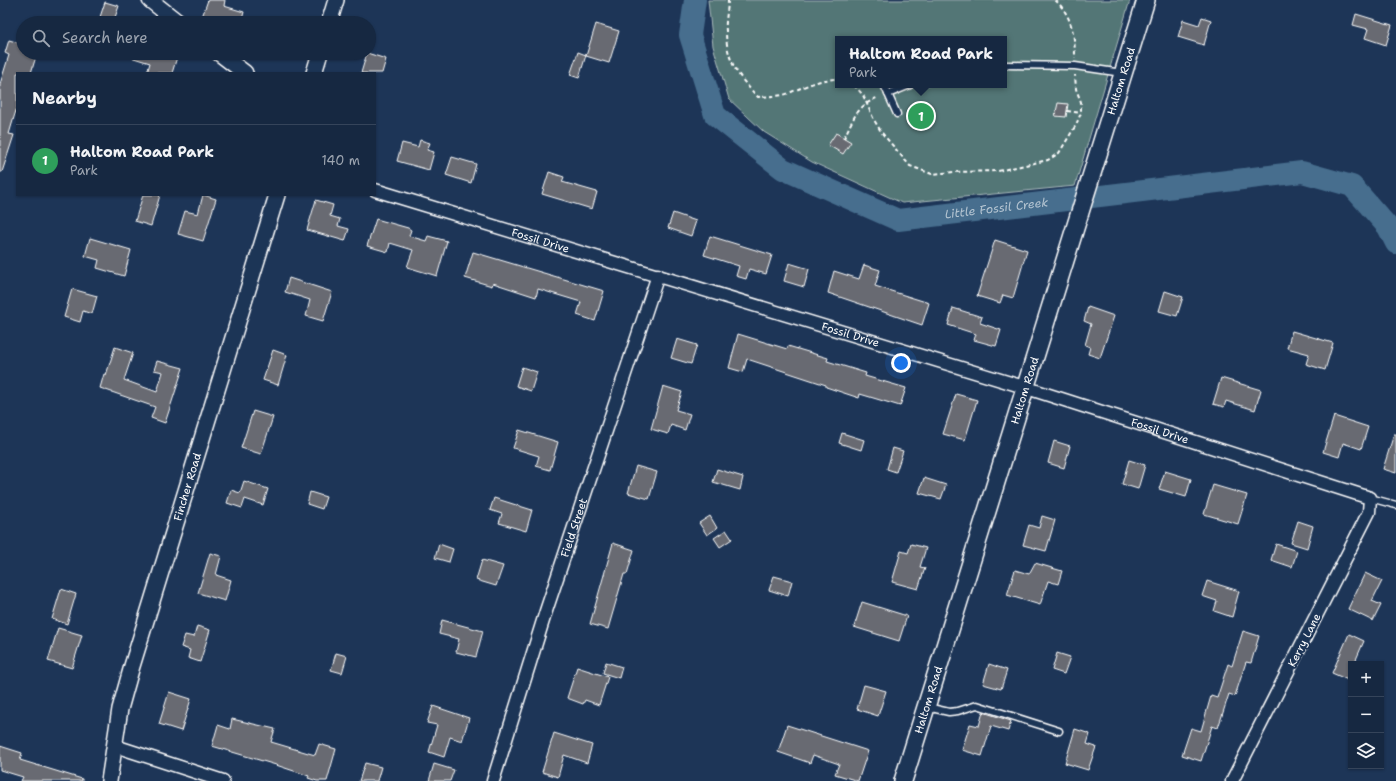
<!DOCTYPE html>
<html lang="en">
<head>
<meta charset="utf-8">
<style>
  :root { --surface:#162841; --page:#23344c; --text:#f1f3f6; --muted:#9ea6b1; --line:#35445a; --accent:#1a73e8 }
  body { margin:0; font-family:"Shantell Sans",sans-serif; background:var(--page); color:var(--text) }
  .controls { position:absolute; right:12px; bottom:12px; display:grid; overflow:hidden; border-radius:0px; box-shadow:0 1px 3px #0004 }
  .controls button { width:36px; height:36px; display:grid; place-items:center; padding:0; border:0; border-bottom:1px solid var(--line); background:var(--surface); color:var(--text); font:20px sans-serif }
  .you { position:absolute; left:901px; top:363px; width:14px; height:14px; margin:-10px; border:3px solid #fff; border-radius:50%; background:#1a73e8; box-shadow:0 0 0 6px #1a73e833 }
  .badge { display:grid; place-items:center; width:26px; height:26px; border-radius:50%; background:var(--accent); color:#fff; font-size:13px; font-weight:700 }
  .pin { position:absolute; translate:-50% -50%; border:2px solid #fff; box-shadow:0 1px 4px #0006 }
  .popup { position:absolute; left:835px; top:36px; width:172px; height:52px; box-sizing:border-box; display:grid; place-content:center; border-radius:0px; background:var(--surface); filter:drop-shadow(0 1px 3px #0005); font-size:13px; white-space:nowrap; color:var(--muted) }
  .popup b { font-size:15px; color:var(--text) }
  .popup::after { content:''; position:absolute; left:50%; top:100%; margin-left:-8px; border:8px solid transparent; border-top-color:var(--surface) }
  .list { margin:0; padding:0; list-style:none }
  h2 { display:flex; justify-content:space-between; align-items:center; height:52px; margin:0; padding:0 16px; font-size:17px }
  h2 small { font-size:13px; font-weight:400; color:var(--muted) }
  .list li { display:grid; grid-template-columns:26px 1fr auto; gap:12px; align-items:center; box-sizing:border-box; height:72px; padding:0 16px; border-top:1px solid var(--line) }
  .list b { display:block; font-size:15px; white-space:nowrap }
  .list p { margin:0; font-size:13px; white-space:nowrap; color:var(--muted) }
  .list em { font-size:13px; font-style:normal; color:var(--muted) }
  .icon { flex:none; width:22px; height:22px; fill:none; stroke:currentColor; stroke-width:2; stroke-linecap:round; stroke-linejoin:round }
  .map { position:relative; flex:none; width:1396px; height:781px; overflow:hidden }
  .search { position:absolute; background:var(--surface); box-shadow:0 1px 3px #0004; left:16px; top:16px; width:360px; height:44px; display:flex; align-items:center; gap:10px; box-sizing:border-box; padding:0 14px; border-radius:22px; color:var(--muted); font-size:15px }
  .panel { position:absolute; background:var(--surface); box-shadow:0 1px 3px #0004; left:16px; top:72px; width:360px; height:124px; border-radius:0px }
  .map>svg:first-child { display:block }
  .green { fill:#537676; stroke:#a9baba; fill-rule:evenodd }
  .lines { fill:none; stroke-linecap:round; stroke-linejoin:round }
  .river { stroke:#466e8e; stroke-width:22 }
  .building { fill:#686b72; stroke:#fff }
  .service-casing { stroke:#fff; stroke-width:9 }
  .minor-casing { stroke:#fff; stroke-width:15 }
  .tertiary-casing { stroke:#fff; stroke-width:18 }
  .secondary-casing { stroke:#fff; stroke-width:20 }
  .path { stroke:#fff; stroke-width:2; stroke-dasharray:4 3; stroke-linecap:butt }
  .service { stroke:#1d3557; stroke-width:6 }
  .minor { stroke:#1d3557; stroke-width:12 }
  .tertiary { stroke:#1d3557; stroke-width:15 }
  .secondary { stroke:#1d3557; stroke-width:17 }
  .labels { text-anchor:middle; stroke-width:4; stroke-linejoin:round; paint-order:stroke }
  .street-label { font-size:11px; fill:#fff; stroke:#1d3557 }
  .water-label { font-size:12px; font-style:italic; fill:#b5c5d2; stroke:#1d3557 }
</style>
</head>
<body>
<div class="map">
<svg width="1396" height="781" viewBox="0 0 1396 781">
  <rect width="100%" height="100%" fill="#1d3557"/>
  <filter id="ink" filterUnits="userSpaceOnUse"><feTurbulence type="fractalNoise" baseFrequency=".025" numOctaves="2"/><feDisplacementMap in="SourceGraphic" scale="8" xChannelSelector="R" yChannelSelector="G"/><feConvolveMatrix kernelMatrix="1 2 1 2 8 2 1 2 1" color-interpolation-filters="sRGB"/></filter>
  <g filter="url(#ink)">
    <path class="green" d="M708,0h422l-55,186 -173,17 -90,-41 -48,-30 -35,-33 -16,-53zM838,39h166v46h-166z"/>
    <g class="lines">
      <path class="river" id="s1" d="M695,0l-5,35 25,80 68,54 115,51 404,-48 50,14 36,41 8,16"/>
    </g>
    <g class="building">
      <polygon points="208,0 225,0 224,6 244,12 241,23 224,23 202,17"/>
      <polygon points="105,2 119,6 113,23 98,23"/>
      <polygon points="1356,14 1392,25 1386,45 1365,38 1368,29 1353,25"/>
      <polygon points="1202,17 1211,20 1204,45 1178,37 1183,20 1199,25"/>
      <polygon points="596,24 619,31 609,63 586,56"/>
      <polygon points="9,40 23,44 23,53 37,53 31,73 17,73 17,107 9,134 14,135 2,172 0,172 0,84 9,55 5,53"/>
      <polygon points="578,52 586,55 579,78 570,75"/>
      <polygon points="125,53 164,53 177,57 172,73 147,73 150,63 124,55"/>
      <polygon points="367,53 386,59 382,73 361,73"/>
      <polygon points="1058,103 1068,104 1066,117 1055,116"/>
      <polygon points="836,133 851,142 843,154 828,145"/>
      <polygon points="420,140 430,143 427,150 434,152 429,170 397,161 402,143 418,147"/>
      <polygon points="452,157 476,164 471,183 446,175"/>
      <polygon points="549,172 564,177 562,182 597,192 592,209 542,194"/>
      <polygon points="143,195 160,195 151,226 135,221"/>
      <polygon points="203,195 216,199 203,241 178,234 185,211 198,214"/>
      <polygon points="316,200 333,205 330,216 340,219 338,226 349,229 345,241 307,230"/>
      <polygon points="673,213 696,221 691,236 668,228"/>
      <polygon points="376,219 408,228 411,230 409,236 426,241 428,236 447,241 437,276 407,267 413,250 390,243 388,252 367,246"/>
      <polygon points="710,236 772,255 766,274 749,269 746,279 736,276 739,266 704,255"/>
      <polygon points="90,238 131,250 124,276 97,268 99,260 85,256"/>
      <polygon points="995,240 1027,250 1013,298 1003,295 1000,303 977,296"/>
      <polygon points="473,252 604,291 595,321 577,315 581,302 538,289 536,297 493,283 492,286 465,278"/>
      <polygon points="789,263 809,269 804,287 784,281"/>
      <polygon points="864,265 880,270 875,286 929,303 922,325 828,293 834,271 859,279"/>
      <polygon points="289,278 332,292 323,321 306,316 310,300 285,292"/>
      <polygon points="72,289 97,296 92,314 83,311 80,322 64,317"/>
      <polygon points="1165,291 1183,297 1177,316 1159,311"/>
      <polygon points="1088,307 1114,316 1100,358 1088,354 1090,347 1085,345 1091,324 1084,321"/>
      <polygon points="953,308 982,317 980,323 1001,330 996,346 974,340 976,334 948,325"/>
      <polygon points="1292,331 1333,343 1325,370 1306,364 1309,354 1287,348"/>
      <polygon points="738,334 787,349 788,346 828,358 827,361 866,373 865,376 906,388 900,406 860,394 859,398 826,387 826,385 747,359 743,372 729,368"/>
      <polygon points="677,339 697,345 691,364 671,358"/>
      <polygon points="115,347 133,353 124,380 157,392 163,372 154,370 157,361 183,368 165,423 151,418 155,407 100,388 104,374 106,375"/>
      <polygon points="273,350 287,355 278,385 263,380"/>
      <polygon points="522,367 537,372 531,391 516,386"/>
      <polygon points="1221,378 1261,390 1255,410 1226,401 1224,407 1213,404"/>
      <polygon points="663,386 682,392 676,410 690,414 685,430 671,425 668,434 651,429"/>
      <polygon points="956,394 977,400 965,440 943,434"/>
      <polygon points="253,411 273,417 261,454 241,448"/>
      <polygon points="1334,416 1368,427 1361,449 1343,443 1339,457 1323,452"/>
      <polygon points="519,430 558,442 550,470 536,466 539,456 513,448"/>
      <polygon points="842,433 864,440 861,450 839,443"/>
      <polygon points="1394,434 1396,434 1396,473 1383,469"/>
      <polygon points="1054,441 1070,446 1064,468 1048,463"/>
      <polygon points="893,448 903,451 896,472 887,469"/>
      <polygon points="1129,460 1145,465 1138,489 1122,484"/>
      <polygon points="636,466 657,472 649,499 628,493"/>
      <polygon points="717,469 743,477 740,490 713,482"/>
      <polygon points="1165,471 1191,479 1186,497 1159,489"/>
      <polygon points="924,478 946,485 941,499 919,493"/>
      <polygon points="244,481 268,489 263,505 245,499 242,508 227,503 231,490 240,493"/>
      <polygon points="1213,485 1247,495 1238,524 1204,514"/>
      <polygon points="310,492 326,497 322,509 307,504"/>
      <polygon points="494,498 532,510 526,531 499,523 502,514 490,510"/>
      <polygon points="710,516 717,528 707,535 699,523"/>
      <polygon points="1042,516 1055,520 1046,551 1023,545 1029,525 1039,528"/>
      <polygon points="1298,521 1313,526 1307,548 1291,543"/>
      <polygon points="726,530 732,539 720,547 714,538"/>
      <polygon points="613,543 634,550 627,574 624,574 608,629 590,624"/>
      <polygon points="439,544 453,549 449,562 435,558"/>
      <polygon points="911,544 926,548 920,567 925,568 918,589 892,582 901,551 908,553"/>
      <polygon points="1276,544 1297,551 1292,567 1271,560"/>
      <polygon points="210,553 221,556 216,575 231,580 225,601 198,593"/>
      <polygon points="482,560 503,566 496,586 476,580"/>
      <polygon points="1035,563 1062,571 1058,584 1048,581 1040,605 1007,595 1015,570 1029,574"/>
      <polygon points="1365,573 1382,581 1372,601 1381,605 1373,621 1348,609"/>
      <polygon points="774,576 792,581 788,596 769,590"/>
      <polygon points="1207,581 1239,591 1232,617 1214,611 1217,601 1202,596"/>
      <polygon points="61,589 76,594 67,624 52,619"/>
      <polygon points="862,602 907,616 899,641 854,627"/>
      <polygon points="442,620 483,631 476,657 456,652 459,639 439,634"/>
      <polygon points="197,626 210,630 200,662 188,658 190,650 181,647 185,635 194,637"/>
      <polygon points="58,628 82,635 72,668 48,661"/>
      <polygon points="1243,631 1259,636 1251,663 1246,662 1235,696 1229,694 1218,728 1212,726 1201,761 1182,755 1191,728 1201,731 1211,696 1217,698 1228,664 1232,666"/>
      <polygon points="1349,634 1364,641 1354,664 1351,664 1351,672 1348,680 1332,673"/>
      <polygon points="336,653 347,656 342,673 331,670"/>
      <polygon points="1057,653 1070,657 1064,674 1052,670"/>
      <polygon points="606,662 622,667 619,678 603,673"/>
      <polygon points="989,664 1007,670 1001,689 983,684"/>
      <polygon points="577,667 608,677 599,705 585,700 583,704 567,698"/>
      <polygon points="864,685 886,691 878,716 857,709"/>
      <polygon points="169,692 191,699 181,731 159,724"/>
      <polygon points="433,706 469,718 462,741 450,737 444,757 429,752 437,725 427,723"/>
      <polygon points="983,712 1011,721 1008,731 991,726 982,756 962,750 970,724 979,726"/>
      <polygon points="232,719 275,729 271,742 315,755 319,744 336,749 327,781 317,781 308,778 309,776 276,765 212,746 218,725 230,729"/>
      <polygon points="787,725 868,751 858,781 835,774 839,764 813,755 810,763 778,752"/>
      <polygon points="1075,729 1090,734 1087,744 1096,747 1088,770 1065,763"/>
      <polygon points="554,733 592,745 587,763 564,755 558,777 542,772"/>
      <polygon points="0,746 22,753 20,760 82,779 82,781 21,781 23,777 0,770"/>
      <polygon points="365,763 381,767 377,781 359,781"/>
      <polygon points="434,764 454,770 450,781 429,781"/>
    </g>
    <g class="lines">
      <defs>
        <g id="service">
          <polyline points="1004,65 1075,66 1122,73"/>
          <polyline points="884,85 897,114"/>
          <polyline points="888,94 910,85"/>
          <polyline points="1370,498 1396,505"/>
          <polyline points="927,707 949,712 958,711 977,705 1059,731"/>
        </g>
        <g id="minor">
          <path id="s2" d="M375,190l652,198 343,110 -1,14 -137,269"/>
          <polyline points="115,746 223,781"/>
          <path id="s3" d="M493,781l53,-170 112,-336"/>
        </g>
        <g id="tertiary">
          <polyline points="150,0 179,23"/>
          <polyline points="329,23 336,0"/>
          <polyline points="219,53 245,73"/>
          <polyline points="314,73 320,53"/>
          <path id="s4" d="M109,781l11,-72 12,-43 145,-471"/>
        </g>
        <g id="secondary">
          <path id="s5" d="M903,781l243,-781"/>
        </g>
      </defs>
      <use href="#service" class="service-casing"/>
      <use href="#minor" class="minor-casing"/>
      <use href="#tertiary" class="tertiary-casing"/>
      <use href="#secondary" class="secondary-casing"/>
      <g class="path">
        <path d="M728,0c0,10 -3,21 -2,31 0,29 12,46 32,66 10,-1 22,0 31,-4 17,-7 30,-14 49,-14"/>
        <path d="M1055,0c17,15 20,36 20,58"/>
        <polyline points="854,85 863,95 874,120 882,133 910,166 932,174 954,172 998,171 1048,160 1059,153 1076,125 1081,113 1081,102 1076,89 1075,75"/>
        <polyline points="1067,111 1081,113"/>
        <path d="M844,138c10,-21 13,-32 35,-41"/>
      </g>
      <use href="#service" class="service"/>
      <use href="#minor" class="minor"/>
      <use href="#tertiary" class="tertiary"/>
      <use href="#secondary" class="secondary"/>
    </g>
  </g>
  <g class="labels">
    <g class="street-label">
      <text dy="4" stroke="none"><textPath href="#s5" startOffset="733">Haltom Road</textPath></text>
      <text dy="4" stroke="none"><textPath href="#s2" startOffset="173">Fossil Drive</textPath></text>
      <text dy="4" stroke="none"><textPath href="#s2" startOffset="497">Fossil Drive</textPath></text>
      <text dy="4" stroke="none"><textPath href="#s5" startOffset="409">Haltom Road</textPath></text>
      <text dy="4" stroke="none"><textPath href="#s2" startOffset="821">Fossil Drive</textPath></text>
      <text dy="4" stroke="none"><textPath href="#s4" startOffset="305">Fincher Road</textPath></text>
      <text dy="4" stroke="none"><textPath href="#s3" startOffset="266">Field Street</textPath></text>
      <text transform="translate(1304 640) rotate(-63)" y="4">Kerry Lane</text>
      <text dy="4" stroke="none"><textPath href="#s5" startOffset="85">Haltom Road</textPath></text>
    </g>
    <g class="water-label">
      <text dy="4" stroke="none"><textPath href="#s1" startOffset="431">Little Fossil Creek</textPath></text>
    </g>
  </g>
</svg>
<div class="controls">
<button>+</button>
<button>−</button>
<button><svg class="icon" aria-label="layers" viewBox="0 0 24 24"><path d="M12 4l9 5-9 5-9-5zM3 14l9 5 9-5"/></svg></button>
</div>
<div class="you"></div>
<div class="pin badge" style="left:921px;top:116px;background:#2e9e5b">1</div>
<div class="popup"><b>Haltom Road Park</b>Park</div>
<div class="search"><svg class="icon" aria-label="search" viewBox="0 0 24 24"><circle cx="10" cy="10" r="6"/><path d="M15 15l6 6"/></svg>Search here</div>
<section class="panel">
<h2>Nearby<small></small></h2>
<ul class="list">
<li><span class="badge" style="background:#2e9e5b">1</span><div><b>Haltom Road Park</b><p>Park</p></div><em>140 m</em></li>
</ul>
</section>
</div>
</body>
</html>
